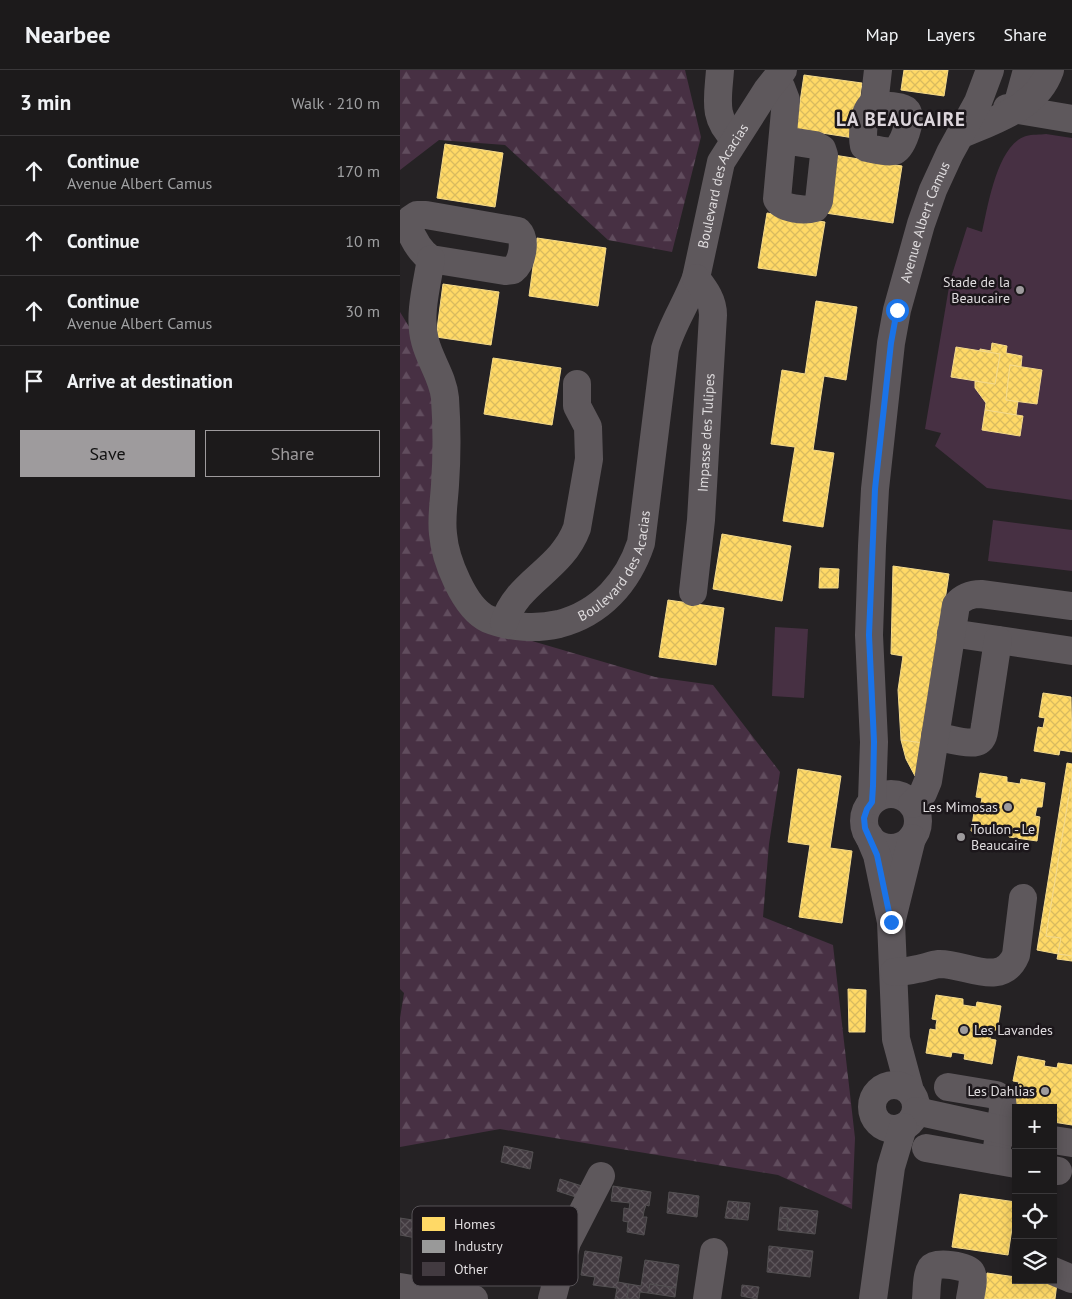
<!DOCTYPE html>
<html lang="en">
<head>
<meta charset="utf-8">
<style>
  :root { --surface:#1c1a1b; --page:#252324; --text:#f1f3f6; --muted:#a0a1a3; --line:#3a383a; --accent:#9e9b9d }
  body { margin:0; font-family:"PT Sans",sans-serif; background:var(--page); color:var(--text) }
  .controls { position:absolute; right:15px; bottom:15px; display:grid; overflow:hidden; border-radius:0px; box-shadow:0 2px 12px #0003 }
  .controls button { width:45px; height:45px; display:grid; place-items:center; padding:0; border:0; border-bottom:1px solid var(--line); background:var(--surface); color:var(--text); font:25px sans-serif }
  .stop { position:absolute; width:15px; height:15px; margin:-11px; border:4px solid #1a73e8; border-radius:50%; background:#fff }
  .stop.end { background:#1a73e8; border-color:#fff; box-shadow:0 1px 5px #0008 }
  .list { margin:0; padding:0; list-style:none }
  h2 { display:flex; justify-content:space-between; align-items:center; height:65px; margin:0; padding:0 20px; font-size:21px }
  h2 small { font-size:16px; font-weight:400; color:var(--muted) }
  .list li { display:grid; grid-template-columns:32px 1fr auto; gap:15px; align-items:center; box-sizing:border-box; height:70px; padding:0 20px; border-top:1px solid var(--line) }
  .list b { display:block; font-size:19px; white-space:nowrap }
  .list p { margin:0; font-size:16px; white-space:nowrap; color:var(--muted) }
  .list em { font-size:16px; font-style:normal; color:var(--muted) }
  .actions { display:flex; gap:10px; padding:15px 20px }
  .actions a { flex:1; padding:11px 0; border:1px solid var(--accent); border-radius:0px; text-align:center; font-size:18px; color:var(--accent) }
  .actions .main { background:var(--accent); color:#111 }
  .icon { flex:none; width:28px; height:28px; fill:none; stroke:currentColor; stroke-width:2; stroke-linecap:round; stroke-linejoin:round }
  .map { position:relative; flex:none; width:672px; height:1229px; overflow:hidden }
  header { display:flex; align-items:center; gap:30px; box-sizing:border-box; height:70px; padding:0 25px; background:var(--surface); border-bottom:1px solid var(--line) }
  header strong { font-size:24px }
  nav { display:flex; gap:28px; margin-inline-start:auto; font-size:18px }
  main { display:flex }
  aside { flex:1; background:var(--surface) }
  .map>svg:first-child { display:block }
  .forest { fill:url(#forest-firs) }
  .pitch { fill:#473043 }
  .homes { fill:url(#homes-cross-hatch); stroke:#f5da8a }
  .building { fill:url(#building-cross-hatch); stroke:#535052 }
  .lines { fill:none; stroke-linecap:round; stroke-linejoin:round }
  .minor { stroke:#5e585c; stroke-width:28 }
  .route { stroke:#1a73e8; stroke-width:6 }
  .poi-dot { fill:#9e9b9d; stroke:#1c171b; stroke-width:2 }
  .labels { text-anchor:middle; stroke-width:5; stroke-linejoin:round; paint-order:stroke }
  .street-label { font-size:14px; fill:#dfdcde; stroke:#1c171b }
  .poi-label { font-size:14px; fill:#dfdcde; stroke:#1c171b; text-anchor:end }
  .district-label { font-size:19px; font-weight:bold; letter-spacing:1px; fill:#ddd6dc; stroke:#1c171b }
  .key { fill:#1c171b; stroke:#565256; stroke-width:1 }
  .key-label { font-size:14px; fill:#dfdcde }
</style>
</head>
<body>
<header>
<strong>Nearbee</strong>
<nav><a>Map</a><a>Layers</a><a>Share</a></nav>
</header>
<main>
<aside>
<h2>3 min<small>Walk · 210 m</small></h2>
<ul class="list">
<li><svg class="icon" aria-label="ahead" viewBox="0 0 24 24"><path d="M12 20V5M6 11l6-6 6 6"/></svg><div><b>Continue</b><p>Avenue Albert Camus</p></div><em>170 m</em></li>
<li><svg class="icon" aria-label="ahead" viewBox="0 0 24 24"><path d="M12 20V5M6 11l6-6 6 6"/></svg><div><b>Continue</b></div><em>10 m</em></li>
<li><svg class="icon" aria-label="ahead" viewBox="0 0 24 24"><path d="M12 20V5M6 11l6-6 6 6"/></svg><div><b>Continue</b><p>Avenue Albert Camus</p></div><em>30 m</em></li>
<li><svg class="icon" aria-label="arrive" viewBox="0 0 24 24"><path d="M6 21V4h12l-3 4 3 4H6"/></svg><div><b>Arrive at destination</b></div></li>
</ul>
<div class="actions"><a class="main">Save</a><a>Share</a></div>
</aside>
<div class="map">
<svg width="672" height="1229" viewBox="0 0 672 1229">
  <defs>
    <pattern id="forest-firs" width="22" height="20" patternUnits="userSpaceOnUse" patternTransform="scale(1.25)"><rect width="22" height="20" fill="#473043"/><path d="M5 1l3.5 6h-7zM16 11l3.5 6h-7z" fill="#614d5e"/></pattern>
    <pattern id="homes-cross-hatch" width="8" height="8" patternUnits="userSpaceOnUse" patternTransform="scale(1.25)"><rect width="8" height="8" fill="#ffd966"/><path d="M0 0l8 8M0 8l8-8" fill="none" stroke="#d9bb5f"/></pattern>
    <pattern id="building-cross-hatch" width="8" height="8" patternUnits="userSpaceOnUse" patternTransform="scale(1.25)"><rect width="8" height="8" fill="#423a40"/><path d="M0 0l8 8M0 8l8-8" fill="none" stroke="#5d565b"/></pattern>
  </defs>
  <rect width="100%" height="100%" fill="#252224"/>
  <g class="forest">
    <polygon points="0,0 285,0 301,67 272,182 208,170 105,75 39,70 0,100"/>
    <polygon points="0,242 34,297 39,503 115,566 255,607 313,615 380,702 369,774 363,847 433,875 455,1068 452,1139 378,1105 100,1059 0,1077 0,948 4,923 0,919"/>
  </g>
  <g class="pitch">
    <path d="M646,64l26,4v362l-85,-12 -52,-42 6,-13 -16,-4 25,-148 17,-54 15,5c6,-26 15,-87 44,-96 6,-2 14,-1 20,-2z"/>
    <polygon points="593,450 672,460 672,501 588,491"/>
    <polygon points="375,557 408,559 404,628 372,626"/>
  </g>
  <g class="homes">
    <polygon points="504,0 548,0 544,26 501,20"/>
    <polygon points="404,5 462,13 454,68 396,59"/>
    <polygon points="45,74 103,83 95,137 37,128"/>
    <polygon points="434,85 502,96 493,153 425,143"/>
    <polygon points="367,143 425,152 416,206 358,198"/>
    <polygon points="137,168 206,178 198,236 129,226"/>
    <polygon points="43,214 99,222 91,275 36,267"/>
    <polygon points="416,231 457,237 446,310 424,306 421,325 413,380 434,383 423,457 383,451 395,377 371,374 382,300 405,304"/>
    <polygon points="592,273 607,276 606,283 622,286 621,297 610,295 606,330 618,331 616,345 585,340 586,333 575,318 575,311 595,314 600,284 580,281 580,279 591,281"/>
    <polygon points="556,277 600,284 595,314 551,307"/>
    <polygon points="93,288 161,298 152,355 84,344"/>
    <polygon points="610,295 642,300 637,334 606,330"/>
    <polygon points="585,340 623,346 620,366 582,360"/>
    <polygon points="322,464 391,476 382,531 313,519"/>
    <polygon points="493,496 549,504 523,673 501,670 498,620 503,586 491,584"/>
    <polygon points="420,498 439,499 438,518 419,518"/>
    <polygon points="268,530 324,538 316,595 259,587"/>
    <polygon points="643,623 671,627 672,682 660,680 659,685 634,681 638,657 643,658 645,648 639,647"/>
    <polygon points="501,670 523,673 515,706 506,689"/>
    <polygon points="667,693 672,694 672,707 646,866 661,868 658,884 637,880"/>
    <polygon points="398,699 441,706 430,778 452,781 442,853 399,847 410,775 388,772"/>
    <polygon points="580,703 607,707 607,712 620,714 621,709 645,713 642,737 637,737 635,746 640,747 637,771 609,767 610,762 597,760 596,765 571,761 575,737 580,738 582,728 576,727"/>
    <polygon points="672,707 672,886 658,884 661,868 646,866"/>
    <polygon points="658,884 672,886 672,891 657,889"/>
    <polygon points="448,919 466,920 465,962 449,962"/>
    <polygon points="536,925 563,929 563,935 576,937 577,932 601,936 597,960 592,960 590,969 596,970 592,994 564,989 565,984 552,982 551,987 526,983 530,959 536,960 536,955 537,950 532,949"/>
    <polygon points="618,986 645,991 644,996 657,998 658,993 672,995 672,1055 653,1052 653,1038 616,1038 612,1021 617,1021 619,1012 613,1011"/>
    <polygon points="560,1124 616,1132 608,1185 552,1177"/>
    <polygon points="587,1203 616,1207 616,1210 637,1210 657,1213 655,1229 584,1229"/>
  </g>
  <g class="building">
    <polygon points="104,1076 133,1082 130,1099 101,1092"/>
    <polygon points="160,1109 182,1116 179,1128 157,1121"/>
    <polygon points="213,1116 251,1122 249,1136 246,1135 244,1141 243,1147 247,1147 244,1165 227,1162 228,1152 223,1151 224,1138 229,1139 230,1133 211,1131"/>
    <polygon points="269,1122 299,1126 297,1147 267,1143"/>
    <polygon points="328,1131 339,1132 337,1149 325,1148"/>
    <polygon points="339,1132 350,1133 348,1150 337,1149"/>
    <polygon points="380,1137 418,1141 415,1164 387,1161 388,1149 379,1148"/>
    <polygon points="0,1148 19,1151 16,1168 0,1165"/>
    <polygon points="379,1148 388,1149 387,1161 378,1160"/>
    <polygon points="369,1176 413,1181 410,1207 367,1202"/>
    <polygon points="185,1181 222,1187 218,1212 229,1214 227,1229 215,1229 217,1218 193,1215 195,1207 181,1205"/>
    <polygon points="245,1190 279,1195 276,1218 250,1214 248,1223 240,1222 239,1229 227,1229 229,1214 241,1216"/>
    <polygon points="250,1214 276,1218 275,1227 248,1223"/>
    <polygon points="342,1215 359,1217 357,1229 341,1226"/>
  </g>
  <g class="lines">
    <g class="minor">
      <path d="M320,0c-2,29 -8,48 15,69"/>
      <path d="M375,11l6,6 5,13 -9,99c5,10 27,12 38,9l4,-7 5,-46 -2,-6 -7,-4 -32,-5"/>
      <path d="M472,35c7,1 29,0 34,5 8,7 -4,39 -12,41 -8,2 -20,-2 -27,-3l-3,-2c-2,-10 -1,-35 8,-41z"/>
      <polyline points="474,35 478,0"/>
      <polyline points="607,38 672,49"/>
      <polyline points="616,40 627,0"/>
      <path d="M560,65c34,-15 77,-27 90,-65"/>
      <path d="M17,145h9l92,16c9,9 4,32 -5,39l-8,1 -74,-12c-11,-7 -18,-20 -23,-33l3,-7z"/>
      <path id="s1" d="M31,189c-4,25 -13,57 -6,82 5,20 18,36 20,57 2,29 2,58 0,87 -1,17 -4,33 -2,49 2,25 21,74 45,85 22,9 49,10 71,5 42,-11 69,-42 82,-81l24,-194c7,-25 22,-46 31,-71l25,-116 46,-72 16,-20"/>
      <path id="s2" d="M293,522l8,-72 12,-205c0,-15 -8,-25 -17,-37"/>
      <path d="M104,553c13,-42 57,-52 73,-95l12,-69 -1,-32 -11,-21v-22"/>
      <polyline points="551,563 672,581"/>
      <path d="M535,666c9,2 37,10 44,5 5,-3 5,-10 6,-15l13,-86"/>
      <circle cx="491" cy="751" r="27"/>
      <path id="s3" d="M472,731l2,-59 -5,-107 3,-89 3,-57 16,-146 6,-33 24,-86 12,-34 17,-37 28,-51 12,-32"/>
      <path d="M512,734l11,-11 5,-12 28,-176c7,-8 14,-11 25,-11l91,12"/>
      <polyline points="469,766 477,785 491,852 496,969 510,1021"/>
      <polyline points="492,849 512,768"/>
      <path d="M494,902c7,0 15,-1 23,-3 7,-1 14,-4 22,-5 26,-1 63,25 77,-9l7,-57"/>
      <circle cx="494" cy="1037" r="22"/>
      <polyline points="548,1017 596,1025 602,1029 603,1040 595,1090"/>
      <polyline points="516,1041 616,1063"/>
      <polyline points="653,1070 672,1073"/>
      <polyline points="526,1078 616,1094"/>
      <polyline points="653,1100 658,1101"/>
      <polyline points="653,1201 672,1209"/>
      <polyline points="0,1217 74,1229"/>
      <polyline points="152,1229 167,1172 201,1106"/>
      <polyline points="307,1229 314,1182"/>
      <polyline points="473,1229 491,1097 503,1057"/>
      <path d="M526,1229c1,-9 0,-23 5,-31 5,-7 36,-2 40,4 4,6 0,20 -1,27"/>
    </g>
  </g>
  <g class="lines">
    <polyline class="route" points="491,852 477,785 465,758 464,748 467,739 472,732 473,716 474,672 469,565 475,419 491,273 497,240"/>
  </g>
  <g class="poi-dot">
    <circle cx="620" cy="220" r="5"/>
    <circle cx="608" cy="737" r="5"/>
    <circle cx="561" cy="767" r="5"/>
    <circle cx="564" cy="960" r="5"/>
    <circle cx="645" cy="1021" r="5"/>
  </g>
  <g class="labels">
    <g class="street-label">
      <text dy="5" stroke="none"><textPath href="#s1" startOffset="941">Boulevard des Acacias</textPath></text>
      <text dy="5" stroke="none"><textPath href="#s3" startOffset="585">Avenue Albert Camus</textPath></text>
      <text dy="5" stroke="none"><textPath href="#s2" startOffset="160">Impasse des Tulipes</textPath></text>
      <text dy="5" stroke="none"><textPath href="#s1" startOffset="538">Boulevard des Acacias</textPath></text>
    </g>
    <g class="poi-label">
      <text x="610" y="217">Stade de la<tspan x="610" dy="16">Beaucaire</tspan></text>
      <text x="598" y="742">Les Mimosas</text>
      <text x="571" y="764" text-anchor="start">Toulon - Le<tspan x="571" dy="16">Beaucaire</tspan></text>
      <text x="574" y="965" text-anchor="start">Les Lavandes</text>
      <text x="635" y="1026">Les Dahlias</text>
    </g>
    <g class="district-label">
      <text x="501" y="56">LA BEAUCAIRE</text>
    </g>
  </g>
  <rect x="12" y="1136" width="166" height="80" rx="8" class="key"/>
  <rect x="22" y="1147" width="23" height="14" fill="#ffd966"/>
  <rect x="22" y="1170" width="23" height="13" fill="#999"/>
  <rect x="22" y="1192" width="23" height="14" fill="#423a40"/>
  <g class="key-label">
    <text x="54" y="1159">Homes</text>
    <text x="54" y="1181">Industry</text>
    <text x="54" y="1204">Other</text>
  </g>
</svg>
<div class="controls">
<button>+</button>
<button>−</button>
<button><svg class="icon" aria-label="locate" viewBox="0 0 24 24"><circle cx="12" cy="12" r="6"/><path d="M12 2v4M12 18v4M2 12h4M18 12h4"/></svg></button>
<button><svg class="icon" aria-label="layers" viewBox="0 0 24 24"><path d="M12 4l9 5-9 5-9-5zM3 14l9 5 9-5"/></svg></button>
</div>
<div class="stop" style="left:497px;top:240px"></div>
<div class="stop end" style="left:491px;top:852px"></div>
</div>
</main>
</body>
</html>
